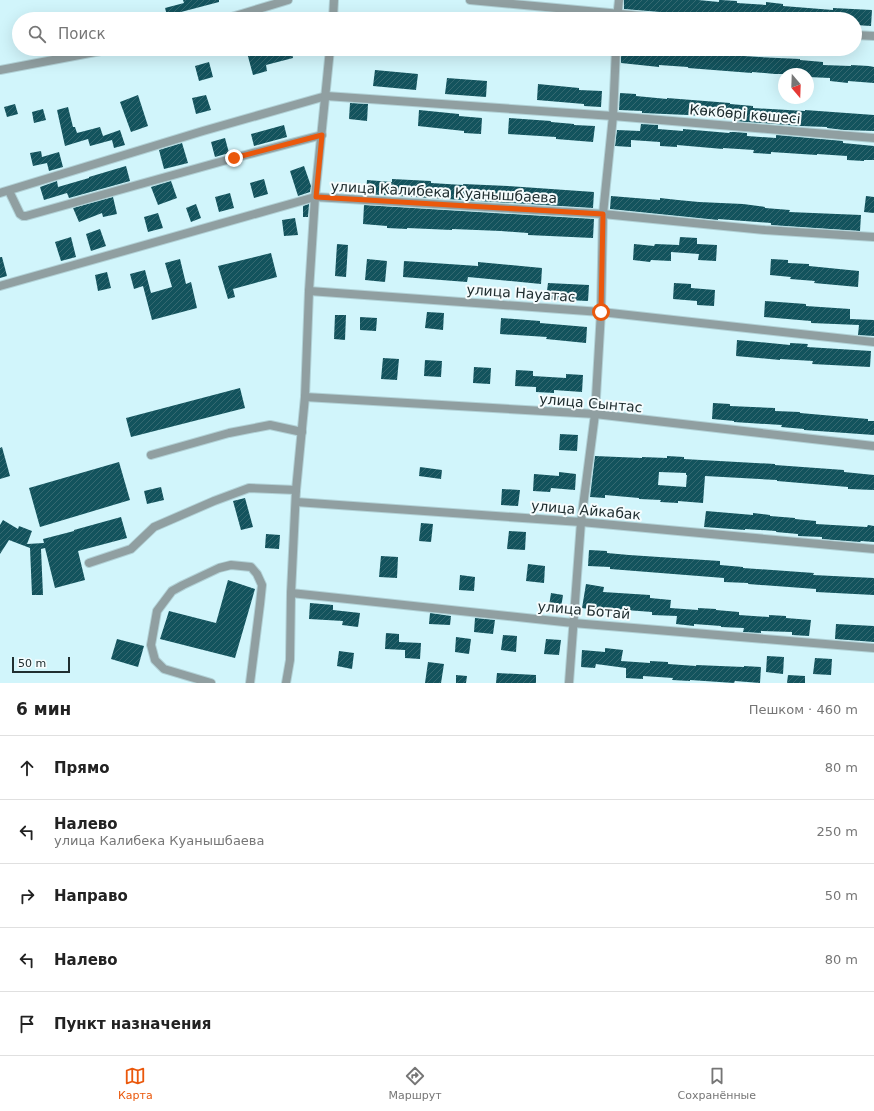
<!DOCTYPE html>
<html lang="ru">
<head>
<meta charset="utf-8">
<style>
  :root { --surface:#fff; --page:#f6f6f6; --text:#222; --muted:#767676; --line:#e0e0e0; --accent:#ea580c }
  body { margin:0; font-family:"DejaVu Sans",sans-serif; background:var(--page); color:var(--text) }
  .compass { position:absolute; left:778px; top:68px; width:36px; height:36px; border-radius:50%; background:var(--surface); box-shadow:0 4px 16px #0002; rotate:161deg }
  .scale { position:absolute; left:12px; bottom:10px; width:58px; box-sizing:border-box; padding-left:4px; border:2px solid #202e30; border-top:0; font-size:11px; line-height:14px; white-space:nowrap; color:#202e30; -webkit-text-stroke:3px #f5fcfd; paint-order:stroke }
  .stop { position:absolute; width:12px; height:12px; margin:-9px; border:3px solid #ea580c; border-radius:50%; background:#fff }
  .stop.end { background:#ea580c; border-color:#fff; box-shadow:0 1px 4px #0008 }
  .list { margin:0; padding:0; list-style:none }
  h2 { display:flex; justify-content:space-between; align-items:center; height:52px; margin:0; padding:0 16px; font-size:17px }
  h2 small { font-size:13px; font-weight:400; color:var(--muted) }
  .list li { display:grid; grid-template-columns:26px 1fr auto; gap:12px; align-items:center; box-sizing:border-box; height:64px; padding:0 16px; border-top:1px solid var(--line) }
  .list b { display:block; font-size:15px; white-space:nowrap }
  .list p { margin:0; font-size:13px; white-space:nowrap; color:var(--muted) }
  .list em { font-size:13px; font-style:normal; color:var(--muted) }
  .icon { flex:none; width:22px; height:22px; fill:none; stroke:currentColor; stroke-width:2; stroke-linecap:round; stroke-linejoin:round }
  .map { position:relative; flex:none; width:874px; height:683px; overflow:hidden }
  .search { position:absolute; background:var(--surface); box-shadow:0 4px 16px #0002; left:12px; right:12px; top:12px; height:44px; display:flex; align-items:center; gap:10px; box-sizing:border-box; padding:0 14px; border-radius:22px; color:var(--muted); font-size:15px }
  .sheet { height:372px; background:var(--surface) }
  nav { display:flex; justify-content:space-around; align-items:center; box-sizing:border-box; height:56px; border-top:1px solid var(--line); background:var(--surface); font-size:11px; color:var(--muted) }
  nav a { display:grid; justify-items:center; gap:2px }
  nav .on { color:var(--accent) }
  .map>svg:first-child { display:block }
  .building { fill:url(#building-hatch); fill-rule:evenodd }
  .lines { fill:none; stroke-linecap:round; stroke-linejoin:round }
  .minor-casing { stroke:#b1d1d6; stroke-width:10 }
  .minor { stroke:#909fa1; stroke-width:8 }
  .route { stroke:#ea580c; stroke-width:5 }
  .labels { text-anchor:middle; stroke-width:4; stroke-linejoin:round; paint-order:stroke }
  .street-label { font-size:14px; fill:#202e30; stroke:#f5fcfd }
</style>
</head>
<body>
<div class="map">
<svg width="874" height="683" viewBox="0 0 874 683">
  <defs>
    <pattern id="building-hatch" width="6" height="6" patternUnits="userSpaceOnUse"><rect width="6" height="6" fill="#13535d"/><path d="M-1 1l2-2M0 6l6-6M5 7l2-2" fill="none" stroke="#356971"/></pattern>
  </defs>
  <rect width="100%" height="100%" fill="#d1f5fb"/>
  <g class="building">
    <polygon points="183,0 219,0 219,2 181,12 183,19 168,19 165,8 184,3"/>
    <polygon points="624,0 698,0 719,2 719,0 721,0 737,1 737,3 766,5 766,2 783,4 783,6 833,10 833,8 872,10 871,26 855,25 855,19 741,19 742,18 712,16 712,17 678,15 672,13 624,9"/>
    <polygon points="246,49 291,49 293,58 266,65 267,71 253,75"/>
    <polygon points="621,49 666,51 666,49 684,51 683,52 759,57 800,59 800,60 823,62 823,65 851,66 851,65 869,66 874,67 874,83 848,81 848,83 830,81 830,78 808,77 808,74 775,74 752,72 752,73 688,68 688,67 659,65 659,67 621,63"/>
    <polygon points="209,62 213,77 199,81 195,66"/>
    <polygon points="375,70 418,74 416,90 373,86"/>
    <polygon points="447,78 487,81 486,97 445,94"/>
    <polygon points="538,84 579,88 579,90 602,91 601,107 584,106 584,104 537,100"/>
    <polygon points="620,93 636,94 636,96 667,99 667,98 730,103 730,104 753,106 753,108 805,111 805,110 874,115 874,131 844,130 827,128 827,127 800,126 734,121 734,119 688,115 642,113 642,111 619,110"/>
    <polygon points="138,95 148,126 131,132 120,102"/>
    <polygon points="206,95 211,110 196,114 192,98"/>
    <polygon points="350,103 368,104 367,121 349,119"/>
    <polygon points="15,104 18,114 7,117 4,107"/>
    <polygon points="68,107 73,127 75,127 77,133 100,127 103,136 120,130 125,145 114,148 112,140 90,146 88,139 65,146 57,110"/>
    <polygon points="43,109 46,120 34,123 32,112"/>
    <polygon points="419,110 459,114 459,116 482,118 481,134 464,133 464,131 418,126"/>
    <polygon points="509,118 551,121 551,122 574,124 574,125 595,126 593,142 556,139 556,137 508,134"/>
    <polygon points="641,124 658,125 658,129 683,131 683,129 729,133 730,132 734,132 747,133 747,136 776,138 776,135 843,141 843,143 874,146 874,160 864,160 864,161 847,160 847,156 817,154 817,155 771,152 771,154 753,153 754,150 723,148 723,149 677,145 677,147 660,146 660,142 631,140 631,147 615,146 617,130 640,131"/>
    <polygon points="284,125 287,137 254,146 251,134"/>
    <polygon points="225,138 229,153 215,157 211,142"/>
    <polygon points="182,143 188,163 164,169 159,150"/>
    <polygon points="41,151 42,157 59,152 63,167 49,171 47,163 33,166 30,153"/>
    <polygon points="126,166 130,181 69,198 67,193 44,200 40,187 57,181 58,187 89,178 89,177"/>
    <polygon points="304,166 311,186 310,192 298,196 290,171"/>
    <polygon points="264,179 268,194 254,198 250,183"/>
    <polygon points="392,179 431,181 431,183 463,185 463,184 508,186 594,192 593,208 366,194 367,180 392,182"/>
    <polygon points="171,181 177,198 158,205 151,187"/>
    <polygon points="230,193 234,208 219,212 215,197"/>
    <polygon points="611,196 660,200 660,198 678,200 699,202 743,204 765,207 765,208 790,210 789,212 861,215 860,231 771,225 771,223 718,219 718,220 610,209"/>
    <polygon points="866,196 874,197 874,213 864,212"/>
    <polygon points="113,197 117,214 103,217 102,213 79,222 73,208"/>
    <polygon points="196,204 201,218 191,222 186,208"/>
    <polygon points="309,204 308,217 303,217 303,206"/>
    <polygon points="364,205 594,219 593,238 528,235 528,233 501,231 452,229 452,230 407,228 407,229 387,228 387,226 363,224"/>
    <polygon points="158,213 163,228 148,232 144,217"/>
    <polygon points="295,218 298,235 284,236 282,220"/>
    <polygon points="100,229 106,246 91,251 86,234"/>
    <polygon points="71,237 76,257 61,261 55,242"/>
    <polygon points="680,237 697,238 697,244 717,245 716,261 698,260 699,254 671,252 671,261 651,260 650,262 633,260 634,244 654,246 655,244 679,245"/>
    <polygon points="337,244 348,245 346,277 335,276"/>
    <polygon points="271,253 277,277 233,289 235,297 228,299 218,266"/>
    <polygon points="0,257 2,257 7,276 0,278"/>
    <polygon points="180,259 186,284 191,282 197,308 152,320 143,286 134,289 130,274 145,270 151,293 172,287 165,263"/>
    <polygon points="367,259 387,261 385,282 365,280"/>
    <polygon points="771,259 788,260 788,263 809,264 809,266 859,271 858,287 814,283 815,281 790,279 791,277 770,275"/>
    <polygon points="404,261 478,266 478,262 542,268 541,284 468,277 467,282 403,277"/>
    <polygon points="107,272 111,288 98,291 95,275"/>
    <polygon points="548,283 589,285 588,301 546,299"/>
    <polygon points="674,283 691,284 691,288 715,290 714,306 697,305 697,301 673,299"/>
    <polygon points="765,301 806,304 806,306 850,309 850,319 874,320 874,336 858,335 859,325 811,323 811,321 764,317"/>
    <polygon points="427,312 444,313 443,330 425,328"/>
    <polygon points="335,315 346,315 345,340 334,339"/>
    <polygon points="360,317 377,318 376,331 360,330"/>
    <polygon points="501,318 540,321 540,323 587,327 586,343 546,339 547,337 500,334"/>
    <polygon points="737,340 790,345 790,343 808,344 807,347 871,351 870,367 812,364 813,361 780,359 780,360 736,356"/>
    <polygon points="383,358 399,359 397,380 381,379"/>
    <polygon points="425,360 442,361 441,377 424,376"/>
    <polygon points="474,367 491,368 490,384 473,383"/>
    <polygon points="516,370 533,371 533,376 566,378 566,374 583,375 582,392 554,390 554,393 536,392 536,387 515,386"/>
    <polygon points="240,388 245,408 131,437 126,418"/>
    <polygon points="713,403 730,404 730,406 775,408 775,411 800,412 800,413 868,419 868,421 874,421 874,435 804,430 804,429 781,427 782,425 734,422 734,421 712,419"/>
    <polygon points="560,434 578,435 577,451 559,450"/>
    <polygon points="2,447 10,476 0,479 0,448"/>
    <path d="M595,456l47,2v-1l25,1v-2l17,1v2l91,5v1l69,5v2l30,3v15l-26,-1v-2l-71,-6v-1l-72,-4 -2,27 -25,-2v2l-18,-1 1,-2 -22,-1v-1l-34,-3v3l-15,-1zM659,472l27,1v2h1l-1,12 -28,-2z"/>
    <polygon points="119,462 130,500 40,527 29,488"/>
    <polygon points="420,467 442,470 441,479 419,476"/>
    <polygon points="559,472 576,474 575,490 551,488 550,492 533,491 534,474 559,476"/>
    <polygon points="161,487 164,500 147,504 144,491"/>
    <polygon points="502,489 520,490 518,506 501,505"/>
    <polygon points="245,498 253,527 241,530 233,501"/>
    <polygon points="706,511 753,515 753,513 770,515 770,516 795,518 795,519 816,521 816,524 867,527 868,525 874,526 874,542 861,541 860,542 822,539 822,537 798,536 798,534 776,532 776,531 745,529 745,530 704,527"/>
    <polygon points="121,517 127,538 78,551 85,580 55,588 45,548 41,549 43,595 32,595 30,548 9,540 0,554 0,525 3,520 18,529 19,526 32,531 27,544 44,543 43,539 74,531 74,530"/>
    <polygon points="421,523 433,524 431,542 419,541"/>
    <polygon points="509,531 526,532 525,550 507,549"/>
    <polygon points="266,534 280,535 279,549 265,548"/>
    <polygon points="589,550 607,551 607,553 629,555 720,561 720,565 743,567 743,568 814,573 813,575 874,578 874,595 816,592 816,589 748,584 748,583 724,582 724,578 610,569 610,567 588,566"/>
    <polygon points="381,556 398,557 397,578 379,577"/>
    <polygon points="528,564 545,566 544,583 526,581"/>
    <polygon points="460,575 475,577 474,591 459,590"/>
    <polygon points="228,580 255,589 235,658 160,639 169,611 216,623"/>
    <polygon points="586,584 604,587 603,592 650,595 650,598 671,600 670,608 698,610 698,608 716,609 716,610 739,612 739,615 769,617 769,615 786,616 786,618 811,620 809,636 792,635 792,632 761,631 761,633 743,632 744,628 721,627 721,626 694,624 694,626 676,624 677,616 652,615 652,612 600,608 600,611 582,608"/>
    <polygon points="551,593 563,595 561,608 549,606"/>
    <polygon points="310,603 333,605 333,610 360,613 358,627 342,625 343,621 309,619"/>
    <polygon points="430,613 451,616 450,625 429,624"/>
    <polygon points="475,618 495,620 493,634 474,632"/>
    <polygon points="836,624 874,626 874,642 835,639"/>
    <polygon points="386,633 399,634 399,642 421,643 420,659 405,658 405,650 385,649"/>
    <polygon points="503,635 517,636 516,652 501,650"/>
    <polygon points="456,637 471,639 469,654 455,652"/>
    <polygon points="117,639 144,646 138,667 111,659"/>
    <polygon points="546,639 561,640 559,655 544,654"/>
    <polygon points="605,648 623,650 621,661 650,663 650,661 668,662 668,664 696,666 696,665 744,667 744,666 761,667 760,683 735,681 734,683 690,680 690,681 672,680 673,678 643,676 643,679 626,678 626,668 596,664 595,668 581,667 582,650 605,652"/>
    <polygon points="339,651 354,653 352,669 337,666"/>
    <polygon points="767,656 784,657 783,674 766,672"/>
    <polygon points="815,658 832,659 831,675 813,674"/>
    <polygon points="428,662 444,664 441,683 425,683"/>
    <polygon points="497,673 536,675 536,683 496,683"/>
    <polygon points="456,675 467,676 466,683 456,683"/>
    <polygon points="788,675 805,676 805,683 787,683"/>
  </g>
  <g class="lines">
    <defs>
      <g id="minor">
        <polyline points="470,0 674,19"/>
        <polyline points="225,19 288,0"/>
        <polyline points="333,19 334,0"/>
        <polyline points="617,19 619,0"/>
        <polyline points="855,35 874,36"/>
        <polyline points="0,70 111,49"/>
        <polyline points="9,191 20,214 23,216 26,216 234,158 322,135"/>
        <polyline points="0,193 203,131 326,96 613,116 874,138"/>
        <polyline points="0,286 315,197 603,214 765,230 874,237"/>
        <polyline points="309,291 601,312 874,342"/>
        <polyline points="305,397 595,414 874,446"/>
        <polyline points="151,455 229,433 270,425 302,432"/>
        <polyline points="296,502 581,522 874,549"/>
        <polyline points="89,563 131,549 154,527 214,501 249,488 296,490"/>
        <polyline points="291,593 573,623 874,648"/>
        <polyline points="211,683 164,669 155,660 151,645 157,611 172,591 183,585 219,568 231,565 251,567 257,574 262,585 260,604 250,683"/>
        <polyline points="286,683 290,660 291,593 296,490 305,397 309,291 315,197 330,49"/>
        <polyline points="569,683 581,522 595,414 601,312 603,214 613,116 616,49"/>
      </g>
    </defs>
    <use href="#minor" class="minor-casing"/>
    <use href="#minor" class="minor"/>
  </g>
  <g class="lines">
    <polyline class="route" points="234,158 322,135 316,197 603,214 601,312"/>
  </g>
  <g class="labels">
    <g class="street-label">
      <text transform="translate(745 114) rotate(5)" y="5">Көкбөрі көшесі</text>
      <text transform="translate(444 192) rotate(3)" y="5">улица Калибека Куанышбаева</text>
      <text transform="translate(521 293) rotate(4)" y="5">улица Науатас</text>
      <text transform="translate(591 403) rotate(5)" y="5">улица Сынтас</text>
      <text transform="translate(586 510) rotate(5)" y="5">улица Айкабак</text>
      <text transform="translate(584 610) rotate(5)" y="5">улица Ботай</text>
    </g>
  </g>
</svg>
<svg class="compass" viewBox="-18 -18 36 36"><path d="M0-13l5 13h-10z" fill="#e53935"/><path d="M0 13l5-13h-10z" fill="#767676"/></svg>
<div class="scale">50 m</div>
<div class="stop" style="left:601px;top:312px"></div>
<div class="stop end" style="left:234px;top:158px"></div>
<div class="search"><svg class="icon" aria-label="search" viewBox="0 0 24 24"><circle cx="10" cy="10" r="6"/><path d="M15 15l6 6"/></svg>Поиск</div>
</div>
<section class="sheet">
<h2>6 мин<small>Пешком · 460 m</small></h2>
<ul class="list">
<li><svg class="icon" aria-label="ahead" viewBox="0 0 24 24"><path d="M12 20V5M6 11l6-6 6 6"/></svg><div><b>Прямо</b></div><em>80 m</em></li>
<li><svg class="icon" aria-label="left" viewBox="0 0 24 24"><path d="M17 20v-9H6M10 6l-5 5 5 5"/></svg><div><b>Налево</b><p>улица Калибека Куанышбаева</p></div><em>250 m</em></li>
<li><svg class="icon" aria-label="right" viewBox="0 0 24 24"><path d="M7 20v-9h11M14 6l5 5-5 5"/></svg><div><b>Направо</b></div><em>50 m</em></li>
<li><svg class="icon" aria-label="left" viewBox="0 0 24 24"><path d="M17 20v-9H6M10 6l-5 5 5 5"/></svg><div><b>Налево</b></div><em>80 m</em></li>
<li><svg class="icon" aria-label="arrive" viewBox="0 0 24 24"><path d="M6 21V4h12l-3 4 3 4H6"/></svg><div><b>Пункт назначения</b></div></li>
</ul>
</section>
<nav>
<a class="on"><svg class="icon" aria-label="map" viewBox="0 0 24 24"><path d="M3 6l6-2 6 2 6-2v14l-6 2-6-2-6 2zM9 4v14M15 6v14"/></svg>Карта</a>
<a><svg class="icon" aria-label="directions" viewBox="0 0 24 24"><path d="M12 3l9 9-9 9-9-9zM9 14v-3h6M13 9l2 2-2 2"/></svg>Маршрут</a>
<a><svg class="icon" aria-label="saved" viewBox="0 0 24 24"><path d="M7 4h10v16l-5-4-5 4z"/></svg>Сохранённые</a>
</nav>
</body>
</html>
